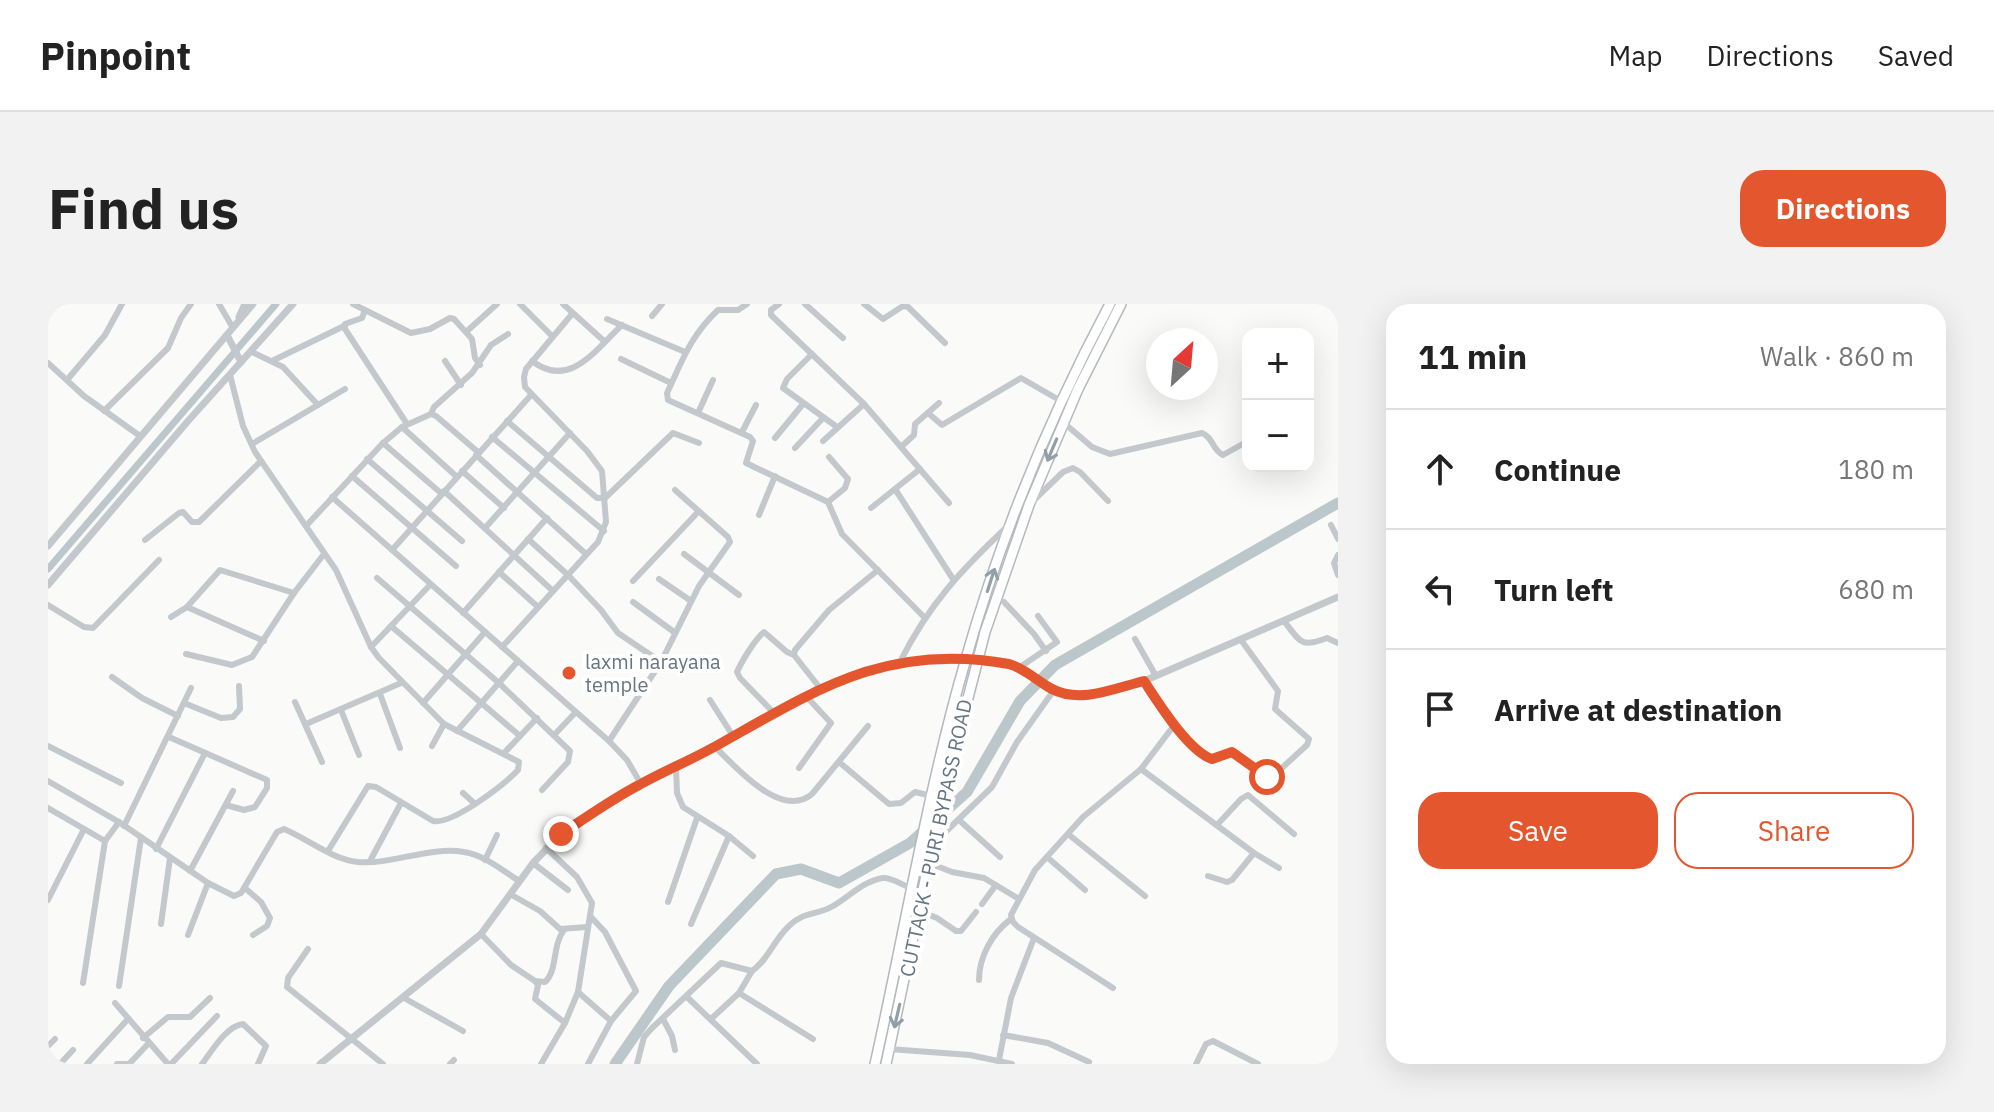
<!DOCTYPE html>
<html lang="en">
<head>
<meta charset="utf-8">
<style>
  :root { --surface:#fff; --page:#f2f2f2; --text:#222; --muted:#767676; --line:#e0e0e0; --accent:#e4572e }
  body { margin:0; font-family:"IBM Plex Sans",sans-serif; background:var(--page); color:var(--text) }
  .controls { position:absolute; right:24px; top:24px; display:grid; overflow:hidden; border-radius:16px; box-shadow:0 8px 32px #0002 }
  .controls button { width:72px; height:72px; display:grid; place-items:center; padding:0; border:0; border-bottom:2px solid var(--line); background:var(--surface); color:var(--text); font:40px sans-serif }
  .compass { position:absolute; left:1098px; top:24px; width:72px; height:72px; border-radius:50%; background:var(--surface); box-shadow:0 8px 32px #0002; rotate:26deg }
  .stop { position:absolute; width:24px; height:24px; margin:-18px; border:6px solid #e4572e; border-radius:50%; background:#fff }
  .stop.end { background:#e4572e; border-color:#fff; box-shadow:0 2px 8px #0008 }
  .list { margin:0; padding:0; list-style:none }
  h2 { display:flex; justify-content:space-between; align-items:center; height:104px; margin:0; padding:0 32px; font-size:34px }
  h2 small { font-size:26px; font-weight:400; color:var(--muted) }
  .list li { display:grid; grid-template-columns:52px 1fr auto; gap:24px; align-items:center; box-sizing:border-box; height:120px; padding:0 32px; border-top:2px solid var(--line) }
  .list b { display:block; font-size:30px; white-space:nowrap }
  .list em { font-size:26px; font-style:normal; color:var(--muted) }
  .actions { display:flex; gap:16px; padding:24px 32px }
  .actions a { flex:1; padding:18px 0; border:2px solid var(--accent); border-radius:24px; text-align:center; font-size:28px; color:var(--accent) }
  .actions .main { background:var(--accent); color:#fff }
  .icon { flex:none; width:44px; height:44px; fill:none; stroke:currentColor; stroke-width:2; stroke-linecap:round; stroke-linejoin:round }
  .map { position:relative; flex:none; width:1290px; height:760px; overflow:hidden; border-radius:24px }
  header { display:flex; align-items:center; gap:48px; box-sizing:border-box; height:112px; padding:0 40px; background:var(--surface); border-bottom:2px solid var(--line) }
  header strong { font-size:38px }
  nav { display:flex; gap:44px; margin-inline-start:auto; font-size:28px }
  .intro { display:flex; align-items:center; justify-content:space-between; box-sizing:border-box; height:192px; padding:0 48px }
  h1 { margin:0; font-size:56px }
  .button { padding:20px 36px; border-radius:24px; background:var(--accent); color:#fff; font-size:28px; font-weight:700 }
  main { display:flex; gap:48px; padding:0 48px }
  aside { flex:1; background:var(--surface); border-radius:24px; box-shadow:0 8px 32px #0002 }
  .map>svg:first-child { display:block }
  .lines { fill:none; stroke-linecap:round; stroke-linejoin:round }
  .canal { stroke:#bbc7cb; stroke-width:7 }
  .river { stroke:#bbc7cb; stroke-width:11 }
  .trunk-casing { stroke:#b4b9bd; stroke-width:12 }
  .minor { stroke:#c3c8cc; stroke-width:6 }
  .tertiary { stroke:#c3c8cc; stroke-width:7 }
  .trunk { stroke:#fff; stroke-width:9 }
  .oneway { stroke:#939fa8 }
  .route { stroke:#e4572e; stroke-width:10 }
  .poi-dot { fill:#e4572e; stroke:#fff; stroke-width:3 }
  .labels { text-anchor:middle; stroke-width:8; stroke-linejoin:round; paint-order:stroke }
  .poi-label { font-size:20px; fill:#657683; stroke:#fff; text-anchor:start }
  .street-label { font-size:20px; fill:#657683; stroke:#fff }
</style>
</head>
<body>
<header>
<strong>Pinpoint</strong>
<nav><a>Map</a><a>Directions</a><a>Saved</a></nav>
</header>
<div class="intro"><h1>Find us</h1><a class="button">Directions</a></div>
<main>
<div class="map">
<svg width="1290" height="760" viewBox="0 0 1290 760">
  <rect width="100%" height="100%" fill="#fafaf8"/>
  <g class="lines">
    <polyline class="canal" points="0,265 228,0"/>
    <polyline class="river" points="567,760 621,682 728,570 753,565 791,579 862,539 919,488 972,397 1007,361 1290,199"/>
    <defs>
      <g id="trunk">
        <path d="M827,760c30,-134 52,-270 90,-402 35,-124 84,-244 145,-358"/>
        <polyline points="838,760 896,487 937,328 981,201 1030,85 1073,0"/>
      </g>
    </defs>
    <use href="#trunk" class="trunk-casing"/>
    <g class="minor">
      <polyline points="171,0 185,24"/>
      <polyline points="305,0 363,29 382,25 402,14 406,15 424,35 427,54 432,61"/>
      <polyline points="472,0 504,32"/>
      <polyline points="515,0 556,37"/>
      <path d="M699,0l-9,6h-20c-27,25 -36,51 -51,83l1,7 82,37 3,4 -7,22 82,39 14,32 83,84"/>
      <polyline points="731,0 723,6 723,11 816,100 901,199"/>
      <polyline points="757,0 795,34"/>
      <polyline points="816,0 835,15 855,2 860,3 897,39"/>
      <polyline points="317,6 314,14 297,20 297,25 359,120"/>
      <polyline points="604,12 614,0"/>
      <polyline points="559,15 637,48"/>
      <polyline points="418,28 449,0"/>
      <polyline points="204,48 235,63 270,101"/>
      <polyline points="764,50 739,75 735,84 789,123"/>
      <polyline points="573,55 623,79"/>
      <polyline points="226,56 296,22"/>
      <polyline points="397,57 413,81"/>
      <path d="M484,57c38,29 64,-12 90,-36"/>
      <polyline points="0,59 36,92 92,132"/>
      <path d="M182,71l13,51 12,26 81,118 35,77 8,11 65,66 75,38 -1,8c-14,15 -66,55 -85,51l-57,-34 -8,-1 -40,65"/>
      <polyline points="19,76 57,31 74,0"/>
      <polyline points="56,107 120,44 133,14 143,0"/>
      <polyline points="650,109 665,76"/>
      <polyline points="880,109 894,121 973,74 1013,97"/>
      <polyline points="383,110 386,103 424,69 443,41 460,30"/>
      <polyline points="459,117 549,194 557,194 625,129 651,139"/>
      <path d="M1016,119l28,24 18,7 92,-21c11,4 10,17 21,22l25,-14"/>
      <polyline points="354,123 409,173"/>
      <polyline points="694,128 708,101"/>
      <polyline points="444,133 556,227"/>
      <polyline points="727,134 755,100"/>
      <polyline points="775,137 816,100"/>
      <polyline points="335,139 394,190"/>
      <polyline points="204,140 297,85"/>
      <polyline points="853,143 866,131 867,120 891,99"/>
      <polyline points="747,144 775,114"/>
      <polyline points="428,151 538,250"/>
      <polyline points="319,155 414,237"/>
      <polyline points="414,167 456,204"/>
      <polyline points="304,172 408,262"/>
      <polyline points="847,185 905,275"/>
      <polyline points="396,187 505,287"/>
      <polyline points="284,193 561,437 579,456 593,480"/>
      <polyline points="780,198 797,184 800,175 781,153"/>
      <polyline points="984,198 1015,168 1025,164 1032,168 1060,197"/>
      <polyline points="823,204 872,165"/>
      <polyline points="711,211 727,172"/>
      <polyline points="1283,221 1290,235"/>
      <polyline points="258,222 335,139 354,123 383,110 388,112 430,148"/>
      <polyline points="437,224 522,129"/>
      <polyline points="480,235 520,271 553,306 570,329 613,358"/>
      <polyline points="97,236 131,209 135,208 144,218 151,218 213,157"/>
      <polyline points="344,246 483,91"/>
      <polyline points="636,250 691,291"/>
      <polyline points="1290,251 1286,259 1290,271"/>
      <polyline points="451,268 490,303"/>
      <polyline points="329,274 451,379 522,447 520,458 494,486"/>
      <polyline points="611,275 643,297"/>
      <polyline points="585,277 650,208"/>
      <polyline points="585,298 626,328"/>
      <polyline points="956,298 986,330 998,347"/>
      <polyline points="0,301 36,323 45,324 111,256"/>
      <polyline points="139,303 216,337"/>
      <polyline points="415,309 499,214"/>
      <polyline points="123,313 139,303 172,266 246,289"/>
      <path d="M1236,317c17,22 17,27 43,17l11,5"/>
      <polyline points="343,322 472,432"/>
      <polyline points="1087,335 1108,372"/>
      <polyline points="323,343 382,281"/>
      <polyline points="454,343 550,238 558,218 554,167 539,147 477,83 476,73 478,65 524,10"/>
      <polyline points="138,350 184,361 204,353 246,289 276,250"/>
      <path d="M852,358c29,-58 62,-93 109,-137"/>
      <polyline points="972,363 1009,338 990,312"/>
      <polyline points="64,373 94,394 130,412"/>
      <path d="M1096,377c14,21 44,70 68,78l20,-7c15,5 24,22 40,25l35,-32 2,-6 -34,-30 3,-18 -37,-51"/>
      <polyline points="772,384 746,351 747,346 781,306 830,266"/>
      <polyline points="332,390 352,444"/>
      <polyline points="662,396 685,432"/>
      <polyline points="247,398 274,458"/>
      <polyline points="136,399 173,414 185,413 192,405 191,382"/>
      <polyline points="375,399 437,328"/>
      <polyline points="293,406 311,451"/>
      <path d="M725,408l-33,-34 -3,-6c5,-11 18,-33 27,-40l23,20 7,3"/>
      <polyline points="258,420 353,379"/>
      <polyline points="409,427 470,357"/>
      <polyline points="507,430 527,409"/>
      <polyline points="121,433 219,476 219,484 207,503 196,506 178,501"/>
      <polyline points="561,437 613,358 651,282 682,238 680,233 627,186"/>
      <polyline points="0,442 73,479"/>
      <polyline points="384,442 396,420"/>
      <path d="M667,443c21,20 66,73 97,47l56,-68"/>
      <polyline points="456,449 489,414"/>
      <polyline points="791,458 841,500 853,499 867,488 884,492"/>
      <polyline points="628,464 629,489 635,503 681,532 705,552"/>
      <polyline points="751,464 783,419 757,391"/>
      <polyline points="1093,465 1206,549 1231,564"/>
      <path d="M0,477l71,41 89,61 26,13 7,-3 36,-61 7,-3c24,10 47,30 74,33 34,3 71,-16 106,-10 20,3 38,18 55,29"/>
      <polyline points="415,489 427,500"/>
      <polyline points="0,504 57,537"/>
      <polyline points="911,516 952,553"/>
      <polyline points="1169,521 1193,495 1200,491 1246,530"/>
      <polyline points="76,522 143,384"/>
      <polyline points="1020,530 1097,592"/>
      <polyline points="885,540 944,483 969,438 1006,386"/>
      <polyline points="108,545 157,449"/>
      <polyline points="999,553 1037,586"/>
      <polyline points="437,556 449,531"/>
      <polyline points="322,557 353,499"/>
      <polyline points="485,559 520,586"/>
      <polyline points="881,559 904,568 936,574 971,595"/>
      <polyline points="142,567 185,487"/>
      <polyline points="1160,572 1179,578 1184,576 1206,549"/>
      <polyline points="197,584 213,598 222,614 219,622 205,631"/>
      <polyline points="462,590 492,607 512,625 539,623"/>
      <polyline points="0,596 36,525"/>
      <polyline points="620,598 649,514"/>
      <polyline points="934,600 948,581"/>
      <polyline points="872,607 889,614 908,627 913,627 928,608"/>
      <polyline points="113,620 122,554"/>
      <polyline points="643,620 681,532"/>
      <polyline points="433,630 463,661 487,677 490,681 487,695 517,719"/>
      <polyline points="140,631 160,579"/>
      <polyline points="260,645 240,674 239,683 335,760"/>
      <path d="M931,676c0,-23 13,-47 32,-61"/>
      <path d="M487,677l10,1c13,-12 7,-37 19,-52"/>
      <polyline points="35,679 57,537 71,518"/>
      <polyline points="71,682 93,534"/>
      <polyline points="1065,684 970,623 965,618 963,611 987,566 1035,513 1093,465 1127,420"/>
      <polyline points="530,688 563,717"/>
      <polyline points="691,689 765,735"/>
      <polyline points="639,693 709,760"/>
      <polyline points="356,694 415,727"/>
      <polyline points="67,699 120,760"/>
      <polyline points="615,715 624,732 627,746"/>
      <polyline points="663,715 691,689 704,667"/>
      <polyline points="955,731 1000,739 1041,758"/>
      <polyline points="95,734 120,713 142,713 162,694"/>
      <polyline points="0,742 7,735"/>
      <polyline points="841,745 922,751 964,760"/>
      <polyline points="951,756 963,694 986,634"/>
      <polyline points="12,760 25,746"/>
      <polyline points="39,760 80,715"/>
      <polyline points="69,760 78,760"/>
      <polyline points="81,760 100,740"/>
      <polyline points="123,760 169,712"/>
      <path d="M154,760c10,-13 24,-38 41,-40l23,22 -8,18"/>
      <polyline points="402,760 406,756"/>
      <polyline points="493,760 517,719 530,688 544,599 529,573 498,544"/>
      <polyline points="540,760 563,717 588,687 557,628 542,612"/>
      <path d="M589,760l7,-27 8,-9 69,-65 31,8c16,-11 22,-31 36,-44 15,-16 28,-11 45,-21 16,-9 30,-25 50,-28 9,-1 20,8 29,10"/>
      <polyline points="1148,760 1158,740 1165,737 1210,760"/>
    </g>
    <g class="tertiary">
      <polyline points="191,13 197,0"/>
      <polyline points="179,31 193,58"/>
      <polyline points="0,242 205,0"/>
      <polyline points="0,281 140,117 245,0"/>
      <polyline points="272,760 433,630 485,559 513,530 593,480 635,460 772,384 818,366 852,358 917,356 961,360 972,363 1006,386 1017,390 1041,391 1096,377 1290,293"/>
    </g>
    <use href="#trunk" class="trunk"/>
  </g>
  <defs><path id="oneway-shaft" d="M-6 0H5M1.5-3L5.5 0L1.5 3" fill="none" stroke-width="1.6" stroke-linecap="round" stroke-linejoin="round" transform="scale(2)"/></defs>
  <g class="oneway">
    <use href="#oneway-shaft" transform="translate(1004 146) rotate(113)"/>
    <use href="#oneway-shaft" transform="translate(943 276) rotate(-72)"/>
    <use href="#oneway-shaft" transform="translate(849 712) rotate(103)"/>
  </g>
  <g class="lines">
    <path class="route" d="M513,530c26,-17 51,-35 78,-49 25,-14 52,-25 77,-39 100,-56 171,-104 293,-82 17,5 28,17 43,25 29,15 63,-1 92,-8 14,21 44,70 68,78l20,-7 35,25"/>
  </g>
  <circle class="poi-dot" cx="521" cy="369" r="8"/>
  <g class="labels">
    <g class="poi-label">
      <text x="537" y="365">laxmi narayana<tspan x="537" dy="23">temple</tspan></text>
    </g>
    <g class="street-label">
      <text transform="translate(888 534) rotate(-78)" y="7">CUTTACK - PURI BYPASS ROAD</text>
    </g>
  </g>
</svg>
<div class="controls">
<button>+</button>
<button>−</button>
</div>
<svg class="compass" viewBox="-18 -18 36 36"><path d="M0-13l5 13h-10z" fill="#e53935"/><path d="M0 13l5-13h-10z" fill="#767676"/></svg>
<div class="stop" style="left:1219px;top:473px"></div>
<div class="stop end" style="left:513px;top:530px"></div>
</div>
<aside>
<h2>11 min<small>Walk · 860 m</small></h2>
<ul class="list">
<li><svg class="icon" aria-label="ahead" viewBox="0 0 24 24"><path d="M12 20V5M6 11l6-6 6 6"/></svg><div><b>Continue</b></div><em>180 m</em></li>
<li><svg class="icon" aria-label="left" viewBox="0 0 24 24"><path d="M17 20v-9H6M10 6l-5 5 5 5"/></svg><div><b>Turn left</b></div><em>680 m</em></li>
<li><svg class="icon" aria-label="arrive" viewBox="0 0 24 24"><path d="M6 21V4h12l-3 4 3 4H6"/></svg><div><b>Arrive at destination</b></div></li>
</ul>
<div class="actions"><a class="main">Save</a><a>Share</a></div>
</aside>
</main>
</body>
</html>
